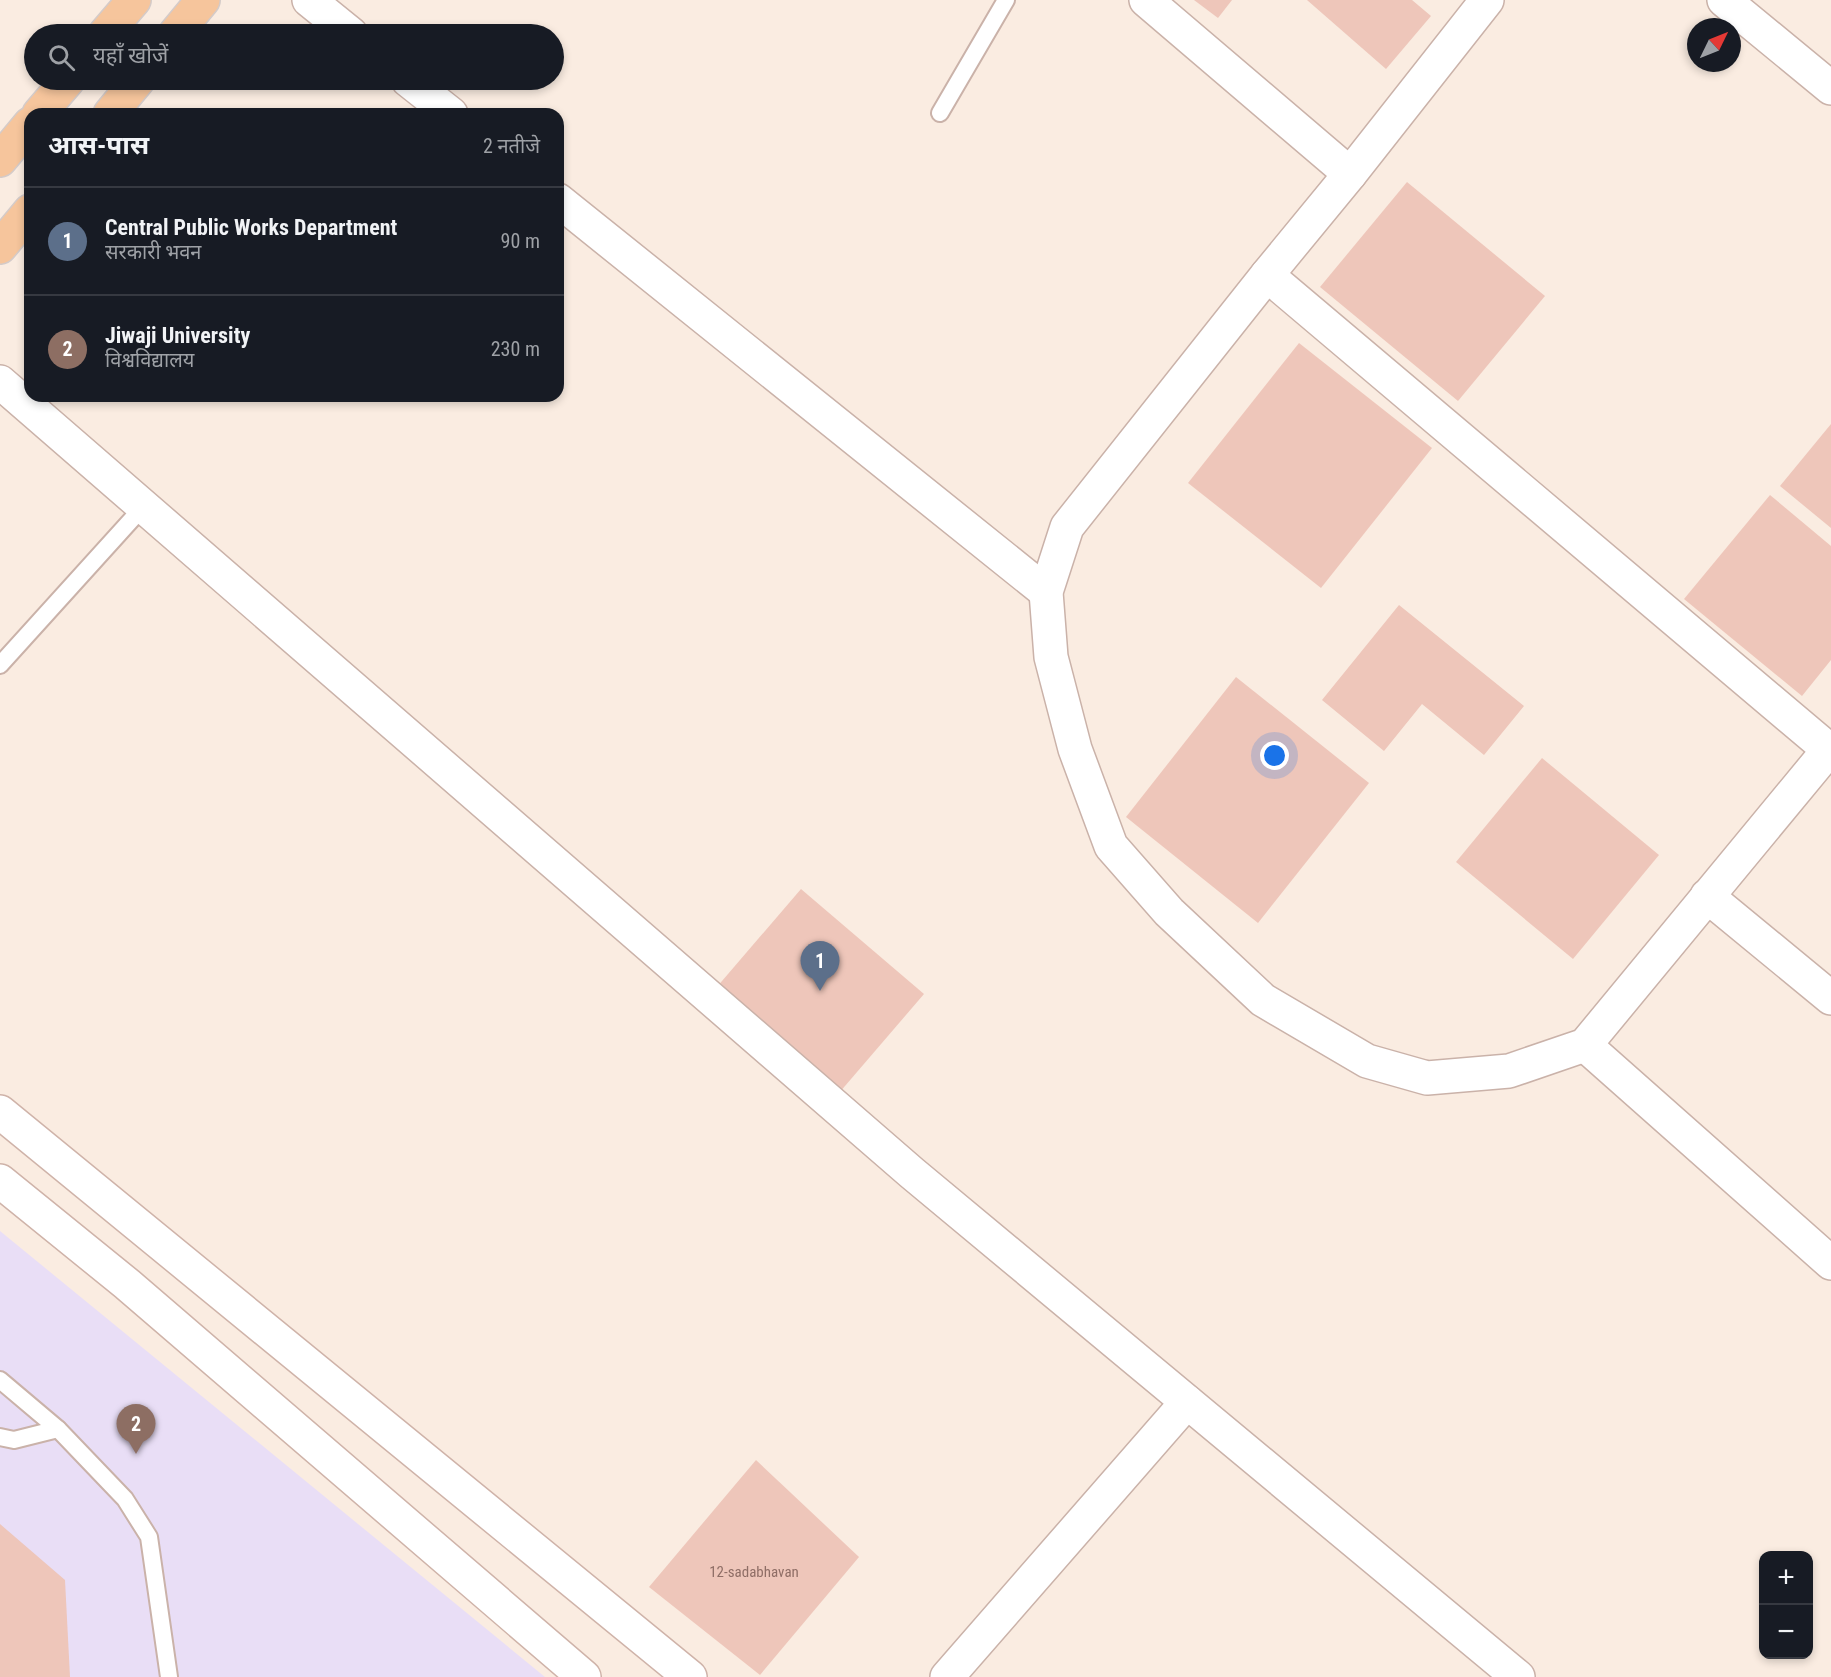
<!DOCTYPE html>
<html lang="hi">
<head>
<meta charset="utf-8">
<style>
  :root { --surface:#171b24; --page:#242831; --text:#f1f3f6; --muted:#9ea1a6; --line:#363941; --accent:#2563eb }
  body { margin:0; font-family:"Roboto Condensed","Noto Sans Devanagari",sans-serif; background:var(--page); color:var(--text) }
  .controls { position:absolute; right:18px; bottom:18px; display:grid; overflow:hidden; border-radius:12px; box-shadow:0 3px 9px #0003 }
  .controls button { width:54px; height:54px; display:grid; place-items:center; padding:0; border:0; border-bottom:2px solid var(--line); background:var(--surface); color:var(--text); font:30px sans-serif }
  .compass { position:absolute; left:1687px; top:18px; width:54px; height:54px; border-radius:50%; background:var(--surface); box-shadow:0 3px 9px #0003; rotate:47deg }
  .you { position:absolute; left:1275px; top:756px; width:21px; height:21px; margin:-15px; border:4px solid #fff; border-radius:50%; background:#1a73e8; box-shadow:0 0 0 9px #1a73e833 }
  .badge { display:grid; place-items:center; width:39px; height:39px; border-radius:50%; background:var(--accent); color:#fff; font-size:20px; font-weight:700 }
  .pin { position:absolute; translate:-50% -50px; filter:drop-shadow(0 2px 3px #0008) }
  .pin::after { content:''; position:absolute; top:32px; width:21px; height:18px; background:inherit; clip-path:polygon(0 0,100% 0,50% 100%) }
  .list { margin:0; padding:0; list-style:none }
  h2 { display:flex; justify-content:space-between; align-items:center; height:78px; margin:0; padding:0 24px; font-size:26px }
  h2 small { font-size:20px; font-weight:400; color:var(--muted) }
  .list li { display:grid; grid-template-columns:39px 1fr auto; gap:18px; align-items:center; box-sizing:border-box; height:108px; padding:0 24px; border-top:2px solid var(--line) }
  .list b { display:block; font-size:22px; white-space:nowrap }
  .list p { margin:0; font-size:20px; white-space:nowrap; color:var(--muted) }
  .list em { font-size:20px; font-style:normal; color:var(--muted) }
  .icon { flex:none; width:33px; height:33px; fill:none; stroke:currentColor; stroke-width:2; stroke-linecap:round; stroke-linejoin:round }
  .map { position:relative; flex:none; width:1831px; height:1677px; overflow:hidden }
  .search { position:absolute; background:var(--surface); box-shadow:0 3px 9px #0003; left:24px; top:24px; width:540px; height:66px; display:flex; align-items:center; gap:15px; box-sizing:border-box; padding:0 21px; border-radius:33px; color:var(--muted); font-size:22px }
  .panel { position:absolute; background:var(--surface); box-shadow:0 3px 9px #0003; left:24px; top:108px; width:540px; height:294px; border-radius:18px }
  .map>svg:first-child { display:block }
  .education { fill:#e9def6 }
  .building { fill:#eec6ba }
  .lines { fill:none; stroke-linecap:round; stroke-linejoin:round }
  .lane-casing { stroke:#cab2a9; stroke-width:20 }
  .street-casing { stroke:#cab2a9; stroke-width:36 }
  .secondary-casing { stroke:#cfb3a9; stroke-width:36 }
  .primary-casing { stroke:#d4cbc9; stroke-width:36 }
  .lane { stroke:#fff; stroke-width:16 }
  .street { stroke:#fff; stroke-width:33 }
  .secondary { stroke:#fff; stroke-width:33 }
  .primary { stroke:#f6c59c; stroke-width:33 }
  .labels { text-anchor:middle; stroke-width:6; stroke-linejoin:round; paint-order:stroke }
  .number-label { font-size:15px; fill:#8f6e66 }
</style>
</head>
<body>
<div class="map">
<svg width="1831" height="1677" viewBox="0 0 1831 1677">
  <rect width="100%" height="100%" fill="#faece1"/>
  <polygon class="education" points="0,1231 545,1677 0,1677"/>
  <g class="building">
    <polygon points="1194,0 1232,0 1218,18"/>
    <polygon points="1307,0 1412,0 1431,16 1386,69"/>
    <polygon points="1407,182 1545,296 1458,401 1320,287"/>
    <polygon points="1299,343 1432,448 1321,588 1188,483"/>
    <polygon points="1831,424 1831,528 1780,486"/>
    <polygon points="1770,495 1831,546 1831,660 1802,696 1684,599"/>
    <polygon points="1399,605 1524,706 1484,755 1422,704 1384,751 1322,700"/>
    <polygon points="1236,677 1369,783 1258,923 1126,817"/>
    <polygon points="1542,758 1659,855 1573,959 1456,862"/>
    <polygon points="801,889 924,994 839,1093 716,988"/>
    <polygon points="756,1460 859,1557 760,1675 649,1587"/>
    <polygon points="0,1524 65,1580 70,1677 0,1677"/>
  </g>
  <g class="lines">
    <defs>
      <g id="lane">
        <polyline points="940,113 1006,0"/>
        <polyline points="0,665 143,507"/>
        <polyline points="0,1380 58,1429 125,1499 149,1537 169,1677"/>
        <polyline points="0,1437 14,1440 58,1429"/>
      </g>
      <g id="street">
        <polyline points="309,0 351,34"/>
        <polyline points="1146,0 1350,174"/>
        <polyline points="1487,0 1350,174 1267,275 1067,527 1046,592 1051,657 1075,749 1111,846 1169,912 1263,1000 1367,1061 1427,1078 1509,1071 1585,1045 1831,747"/>
        <polyline points="1724,0 1831,88"/>
        <polyline points="408,80 451,114"/>
        <polyline points="558,200 1046,592"/>
        <polyline points="1267,275 1829,750"/>
        <polyline points="0,382 912,1173 1518,1677"/>
        <polyline points="1707,896 1831,998"/>
        <polyline points="1585,1045 1831,1263"/>
        <polyline points="947,1677 1187,1402"/>
      </g>
      <g id="secondary">
        <polyline points="0,1112 690,1677"/>
        <polyline points="0,1181 127,1284 584,1677"/>
      </g>
      <g id="primary">
        <polyline points="105,34 134,0"/>
        <polyline points="175,34 203,0"/>
        <polyline points="39,114 68,80"/>
        <polyline points="110,114 138,80"/>
        <polyline points="0,160 30,124"/>
        <polyline points="0,247 30,211"/>
      </g>
    </defs>
    <use href="#lane" class="lane-casing"/>
    <use href="#street" class="street-casing"/>
    <use href="#secondary" class="secondary-casing"/>
    <use href="#primary" class="primary-casing"/>
    <use href="#lane" class="lane"/>
    <use href="#street" class="street"/>
    <use href="#secondary" class="secondary"/>
    <use href="#primary" class="primary"/>
  </g>
  <g class="labels">
    <g class="number-label">
      <text x="754" y="1577">12-sadabhavan</text>
    </g>
  </g>
</svg>
<div class="controls">
<button>+</button>
<button>−</button>
</div>
<svg class="compass" viewBox="-18 -18 36 36"><path d="M0-13l5 13h-10z" fill="#e53935"/><path d="M0 13l5-13h-10z" fill="#9ea1a6"/></svg>
<div class="you"></div>
<div class="pin badge" style="left:820px;top:991px;background:#5c6f8a">1</div>
<div class="pin badge" style="left:136px;top:1454px;background:#8d6e63">2</div>
<div class="search"><svg class="icon" aria-label="search" viewBox="0 0 24 24"><circle cx="10" cy="10" r="6"/><path d="M15 15l6 6"/></svg>यहाँ खोजें</div>
<section class="panel">
<h2>आस-पास<small>2 नतीजे</small></h2>
<ul class="list">
<li><span class="badge" style="background:#5c6f8a">1</span><div><b>Central Public Works Department</b><p>सरकारी भवन</p></div><em>90 m</em></li>
<li><span class="badge" style="background:#8d6e63">2</span><div><b>Jiwaji University</b><p>विश्वविद्यालय</p></div><em>230 m</em></li>
</ul>
</section>
</div>
</body>
</html>
